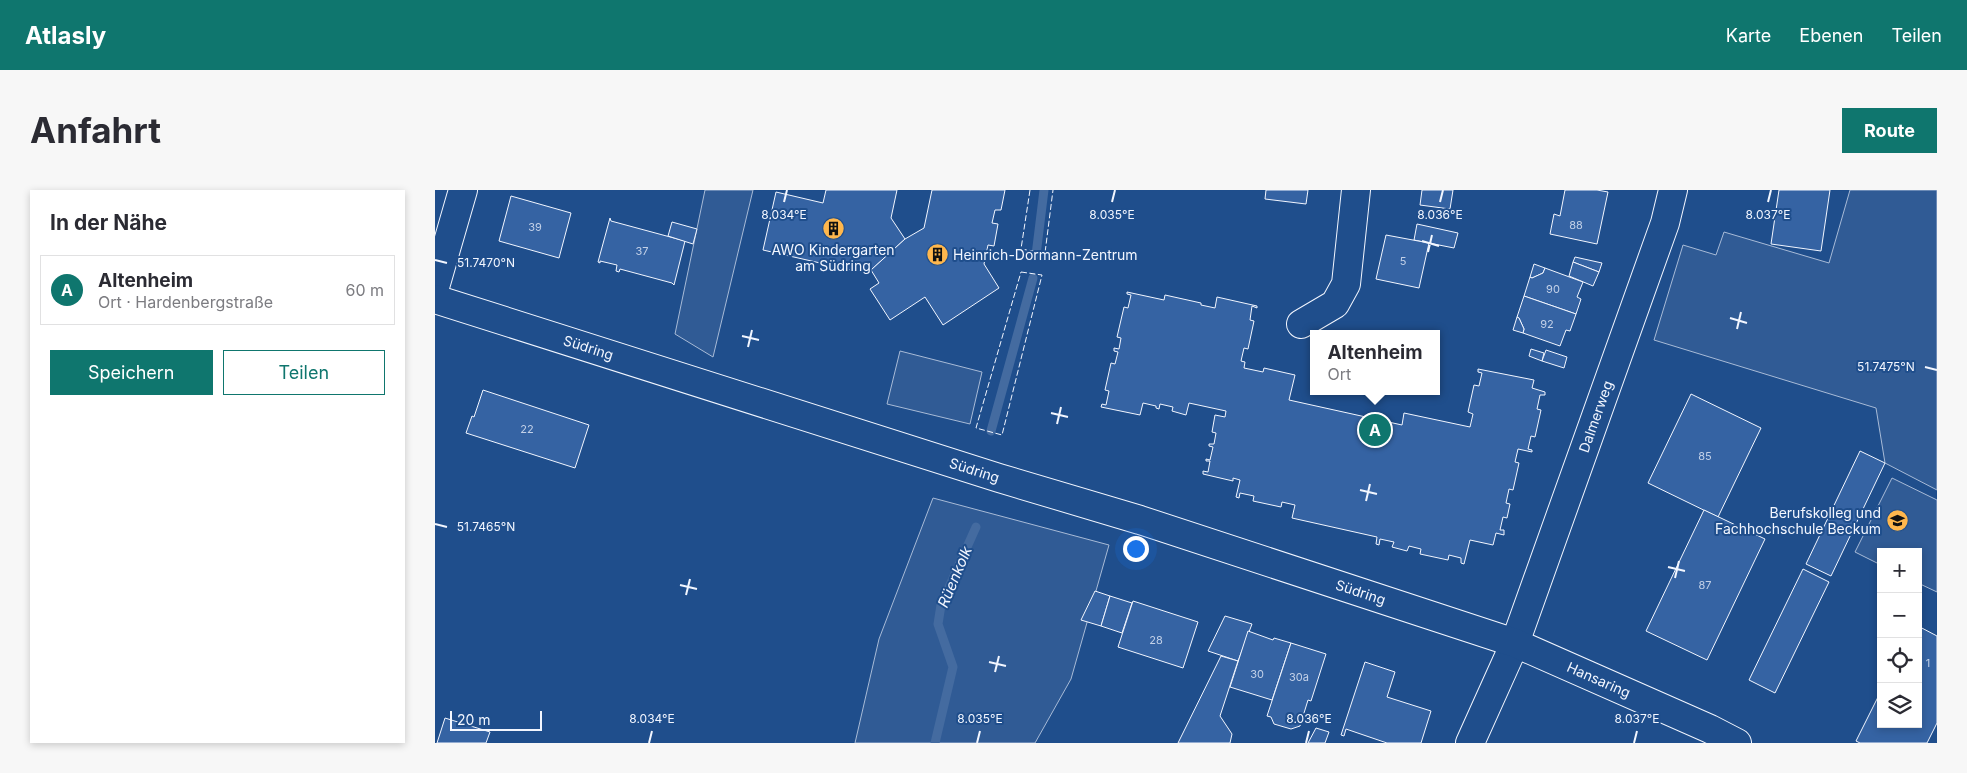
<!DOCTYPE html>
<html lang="de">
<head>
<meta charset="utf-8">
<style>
  :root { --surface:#fff; --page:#f7f7f7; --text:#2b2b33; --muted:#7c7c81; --line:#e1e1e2; --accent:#0f766e }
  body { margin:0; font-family:Inter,sans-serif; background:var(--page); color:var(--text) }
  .controls { position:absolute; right:15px; bottom:15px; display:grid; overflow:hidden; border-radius:0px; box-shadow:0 2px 8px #0003 }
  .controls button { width:45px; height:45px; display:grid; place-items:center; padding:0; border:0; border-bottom:1px solid var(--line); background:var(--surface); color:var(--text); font:25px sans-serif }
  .scale { position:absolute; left:15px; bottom:12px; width:92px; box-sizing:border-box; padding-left:5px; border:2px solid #f2f6ff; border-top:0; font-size:14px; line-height:18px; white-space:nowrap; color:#f2f6ff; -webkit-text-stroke:4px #1f4e8c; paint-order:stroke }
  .you { position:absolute; left:700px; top:358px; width:18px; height:18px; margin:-12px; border:4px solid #fff; border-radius:50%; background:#1a73e8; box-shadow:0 0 0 8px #1a73e833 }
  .badge { display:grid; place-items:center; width:32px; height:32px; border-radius:50%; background:var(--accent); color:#fff; font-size:16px; font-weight:700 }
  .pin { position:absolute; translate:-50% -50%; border:2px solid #fff; box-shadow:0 1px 5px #0006 }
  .popup { position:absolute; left:875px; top:140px; width:130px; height:65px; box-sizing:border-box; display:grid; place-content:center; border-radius:0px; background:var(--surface); filter:drop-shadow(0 1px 4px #0005); font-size:16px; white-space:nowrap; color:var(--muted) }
  .popup b { font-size:19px; color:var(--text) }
  .popup::after { content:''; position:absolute; left:50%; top:100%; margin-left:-10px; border:10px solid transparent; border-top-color:var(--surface) }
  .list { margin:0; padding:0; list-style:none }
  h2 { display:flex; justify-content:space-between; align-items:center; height:65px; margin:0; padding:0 20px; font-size:21px }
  h2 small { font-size:16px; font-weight:400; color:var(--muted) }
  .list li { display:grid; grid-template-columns:32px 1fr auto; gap:15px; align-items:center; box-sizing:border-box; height:70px; margin:0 10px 10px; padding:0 10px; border:1px solid var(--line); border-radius:0px }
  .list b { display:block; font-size:19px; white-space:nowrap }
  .list p { margin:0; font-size:16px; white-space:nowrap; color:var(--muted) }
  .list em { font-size:16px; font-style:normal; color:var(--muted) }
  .actions { display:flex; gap:10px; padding:15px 20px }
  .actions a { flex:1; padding:11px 0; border:1px solid var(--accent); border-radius:0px; text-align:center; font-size:18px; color:var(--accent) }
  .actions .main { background:var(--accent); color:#fff }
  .icon { flex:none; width:28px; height:28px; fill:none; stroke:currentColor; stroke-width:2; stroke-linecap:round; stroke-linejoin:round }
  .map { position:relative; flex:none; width:1502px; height:553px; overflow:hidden; border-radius:0px }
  header { display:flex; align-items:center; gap:30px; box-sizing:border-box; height:70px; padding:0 25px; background:var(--accent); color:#fff }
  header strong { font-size:24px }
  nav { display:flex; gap:28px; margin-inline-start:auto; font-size:18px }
  .intro { display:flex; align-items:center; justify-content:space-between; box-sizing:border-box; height:120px; padding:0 30px }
  h1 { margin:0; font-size:35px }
  .button { padding:12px 22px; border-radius:0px; background:var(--accent); color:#fff; font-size:18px; font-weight:700 }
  main { display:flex; gap:30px; padding:0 30px }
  aside { flex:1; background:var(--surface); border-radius:0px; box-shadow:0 2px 8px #0003 }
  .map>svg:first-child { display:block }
  .built { fill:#305b95; stroke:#a8bbd7 }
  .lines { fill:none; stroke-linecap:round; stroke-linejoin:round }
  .stream { stroke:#446ba0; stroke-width:9 }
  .building { fill:#3563a3; stroke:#f2f6ff }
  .minor-casing { stroke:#f2f6ff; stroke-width:30 }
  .tertiary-casing { stroke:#f2f6ff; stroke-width:30 }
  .minor { stroke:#1f4e8c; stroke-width:28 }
  .tertiary { stroke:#1f4e8c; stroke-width:28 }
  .fence { stroke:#f2f6ff; stroke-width:1; stroke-dasharray:6 2.5; stroke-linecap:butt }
  .ticks { fill:none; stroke:#f2f6ff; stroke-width:2 }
  .labels { text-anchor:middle; stroke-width:4; stroke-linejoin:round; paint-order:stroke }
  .number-label { font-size:11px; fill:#c3d1e8 }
  .poi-label { font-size:14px; fill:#f2f6ff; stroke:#1f4e8c }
  .street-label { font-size:14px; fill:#f2f6ff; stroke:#1f4e8c }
  .water-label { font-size:15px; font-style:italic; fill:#f2f6ff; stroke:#1f4e8c }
  .ticks-label { font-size:12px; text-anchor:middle; fill:#f2f6ff; stroke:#1f4e8c; stroke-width:4; stroke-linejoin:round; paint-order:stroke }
</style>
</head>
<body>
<header>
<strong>Atlasly</strong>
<nav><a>Karte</a><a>Ebenen</a><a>Teilen</a></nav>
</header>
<div class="intro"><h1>Anfahrt</h1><a class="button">Route</a></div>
<main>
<aside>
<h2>In der Nähe<small></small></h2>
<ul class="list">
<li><span class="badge">A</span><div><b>Altenheim</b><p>Ort · Hardenbergstraße</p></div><em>60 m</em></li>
</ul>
<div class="actions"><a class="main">Speichern</a><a>Teilen</a></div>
</aside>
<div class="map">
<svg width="1502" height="553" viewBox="0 0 1502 553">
  <rect width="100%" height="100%" fill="#1f4e8c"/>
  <g class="built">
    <polygon points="270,0 318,0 278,167 240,144"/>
    <polygon points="1415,0 1502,0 1502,300 1450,273 1441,218 1219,150 1248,55 1281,65 1289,42 1394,73"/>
    <polygon points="465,161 547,182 535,234 452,214"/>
    <polygon points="1457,288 1502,310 1502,402 1483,393 1483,362 1446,362 1446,375 1420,362"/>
    <polygon points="498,308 674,355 636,489 600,553 420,553 444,449"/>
  </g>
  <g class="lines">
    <g class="stream">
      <polyline points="601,65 609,0"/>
      <polyline points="556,241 598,88"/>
      <polyline points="500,553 518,477 503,434 506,415 541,337"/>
    </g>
  </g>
  <g class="building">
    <polygon points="391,0 462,0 456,28 470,49 436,80 417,75 416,80 328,60 341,2 388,13"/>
    <polygon points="497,0 570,0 566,20 560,20 557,33 563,34 559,56 553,55 549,74 564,98 508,135 490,107 455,130 435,99 444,93 436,80 470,49 489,38"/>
    <polygon points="831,0 873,0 871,14 830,9"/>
    <polygon points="987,0 1018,0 1015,19 985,15"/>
    <polygon points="1130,0 1162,0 1173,2 1162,54 1115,44 1119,24 1125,26"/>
    <polygon points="1344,0 1395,0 1386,61 1336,54"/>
    <polygon points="76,6 136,23 124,68 64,51"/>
    <polygon points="175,28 176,31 250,51 239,95 237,93 185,79 184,82 181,81 182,75 165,71 165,73 163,72"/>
    <polygon points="237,32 262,39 258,54 233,46"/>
    <polygon points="982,34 1023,43 1019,58 979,50"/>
    <polygon points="951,45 994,53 984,98 941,89"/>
    <polygon points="1140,67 1167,73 1164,82 1138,72"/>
    <polygon points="1138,72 1164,82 1158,96 1134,86"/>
    <polygon points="1099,74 1110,78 1108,83 1097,88 1095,87"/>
    <polygon points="1110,78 1148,92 1142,107 1146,109 1141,124 1089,106 1095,87 1097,88 1108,83"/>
    <polygon points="692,102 729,110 730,105 766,113 766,115 780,118 782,107 822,116 822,118 817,116 815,130 819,131 813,159 809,158 806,171 810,172 809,178 828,182 829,178 860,185 854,210 967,235 969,223 1035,237 1038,224 1033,222 1039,195 1044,196 1047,183 1043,182 1043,179 1099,190 1097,198 1110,202 1110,205 1105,205 1102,219 1106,220 1100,247 1096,246 1093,259 1097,260 1097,262 1083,259 1080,272 1084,273 1078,300 1074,299 1071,313 1075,314 1072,328 1068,327 1065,340 1069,340 1069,345 1061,343 1058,355 1035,350 1029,374 1026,373 1026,368 1014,365 1013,370 985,364 986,359 974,356 972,361 957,357 959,352 945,349 944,355 941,354 942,347 857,328 860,315 847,312 846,317 818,311 819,306 805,303 804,308 801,307 805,290 798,288 798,291 768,284 768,281 773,282 775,271 771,271 771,269 775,270 778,257 774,256 774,254 779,254 781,243 777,242 780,225 790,227 791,221 754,213 751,225 737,221 738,217 725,214 724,219 721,218 721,216 708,213 705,225 666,217 667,214 671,215 674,201 670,200 676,173 680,174 683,162 679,161 679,158 684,159 686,148 682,147 689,117 693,118 696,105 692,104"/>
    <polygon points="1089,106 1141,124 1135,141 1131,140 1125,156 1088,143 1089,139 1084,128 1082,127"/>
    <polygon points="1082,127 1084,128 1089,139 1088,143 1078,140"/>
    <polygon points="1096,159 1109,163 1107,171 1094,166"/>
    <polygon points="1111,160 1132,167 1129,178 1107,171"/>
    <polygon points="48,200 154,235 140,278 31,243 37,226 39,227"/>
    <polygon points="1256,204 1326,238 1283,327 1213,293"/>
    <polygon points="1425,261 1450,273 1396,386 1371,374"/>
    <polygon points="1269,320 1330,349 1272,470 1211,441"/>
    <polygon points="1368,379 1394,392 1340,503 1314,490"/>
    <polygon points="660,401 675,406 666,436 646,430"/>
    <polygon points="675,406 697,413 687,443 666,436"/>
    <polygon points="698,411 763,432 748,478 683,457"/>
    <polygon points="790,426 817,434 803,471 773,461"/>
    <polygon points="1483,436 1502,446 1502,533 1492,553 1425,553 1421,551 1446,501 1446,534 1483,534"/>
    <polygon points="813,441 838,450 839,448 856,453 837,510 795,497"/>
    <polygon points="856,453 891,464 876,511 873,510 865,536 856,539 839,534 836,527 832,526"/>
    <polygon points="786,466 803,471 785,526 797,544 795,553 743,553"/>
    <polygon points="930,472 960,482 952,507 996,521 986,553 952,553 911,539 909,546 906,545"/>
    <polygon points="10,528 55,542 51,553 2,553"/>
    <polygon points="881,538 894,542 890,553 873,553"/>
  </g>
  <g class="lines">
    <defs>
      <g id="minor">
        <polyline points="0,97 28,0"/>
        <polyline points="866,134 900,114 911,94 921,0"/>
        <path id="s1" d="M1035,553l45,-100 150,-420 8,-33"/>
      </g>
      <g id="tertiary">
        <path id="s2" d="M0,109l564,179 141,42 375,123 195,86 27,14"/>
      </g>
    </defs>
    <use href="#minor" class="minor-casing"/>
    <use href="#tertiary" class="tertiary-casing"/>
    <use href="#minor" class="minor"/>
    <use href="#tertiary" class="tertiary"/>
    <g class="fence">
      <polyline points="595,0 586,59 610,63 618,0"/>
      <polygon points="586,82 607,85 567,245 541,238"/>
    </g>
  </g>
  <path class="ticks" d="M349,12l3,-12M677,12l3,-12M1005,12l3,-12M1333,12l3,-12M987,51l17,5M993,62l4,-17M0,70l12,3M1295,128l17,5M1302,139l4,-17M307,146l17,4M313,157l4,-17M1490,177l12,3M616,223l17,4M622,234l4,-17M925,300l17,4M931,311l4,-17M0,334l12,3M1233,377l17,4M1240,388l4,-17M245,395l17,4M251,405l4,-16M554,472l17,4M560,482l4,-16M214,553l3,-12M542,553l3,-12M871,553l3,-12M1199,553l3,-12"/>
  <defs>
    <symbol id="building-disc" viewBox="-11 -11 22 22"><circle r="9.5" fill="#ffb74d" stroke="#1f4e8c"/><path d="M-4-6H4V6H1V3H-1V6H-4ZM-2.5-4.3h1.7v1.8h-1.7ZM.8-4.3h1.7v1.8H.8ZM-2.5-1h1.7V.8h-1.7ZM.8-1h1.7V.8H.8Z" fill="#111"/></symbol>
    <symbol id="school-disc" viewBox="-11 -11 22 22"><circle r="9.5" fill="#ffb74d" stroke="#1f4e8c"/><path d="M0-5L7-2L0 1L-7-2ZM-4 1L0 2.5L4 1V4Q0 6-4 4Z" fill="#111"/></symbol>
  </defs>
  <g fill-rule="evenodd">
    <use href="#building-disc" x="386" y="26" width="25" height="25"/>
    <use href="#building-disc" x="490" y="52" width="25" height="25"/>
    <use href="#school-disc" x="1450" y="318" width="25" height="25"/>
  </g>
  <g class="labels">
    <g class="number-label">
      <text x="1141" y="39">88</text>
      <text x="100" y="41">39</text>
      <text x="207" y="65">37</text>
      <text x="968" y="75">5</text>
      <text x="1118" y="103">90</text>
      <text x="1112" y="138">92</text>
      <text x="92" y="243">22</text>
      <text x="1270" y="270">85</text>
      <text x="1270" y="399">87</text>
      <text x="721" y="454">28</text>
      <text x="1493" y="477">1</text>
      <text x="822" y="488">30</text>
      <text x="864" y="491">30a</text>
    </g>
    <g class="poi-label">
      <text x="398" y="65">AWO Kindergarten<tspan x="398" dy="16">am Südring</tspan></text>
      <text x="518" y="70" text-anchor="start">Heinrich-Dormann-Zentrum</text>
      <text x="1446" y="328" text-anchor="end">Berufskolleg und<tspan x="1446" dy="16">Fachhochschule Beckum</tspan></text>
    </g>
    <g class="street-label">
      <text dy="5" stroke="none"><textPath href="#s2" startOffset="161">Südring</textPath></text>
      <text dy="5" stroke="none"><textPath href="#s1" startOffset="350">Dalmerweg</textPath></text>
      <text dy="5" stroke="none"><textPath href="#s2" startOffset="566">Südring</textPath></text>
      <text dy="5" stroke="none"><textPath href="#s2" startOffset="971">Südring</textPath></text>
      <text dy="5" stroke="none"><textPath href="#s2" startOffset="1225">Hansaring</textPath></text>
    </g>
    <g class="water-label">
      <text transform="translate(520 387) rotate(-67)" y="5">Rüenkolk</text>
    </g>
  </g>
  <g class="ticks-label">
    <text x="349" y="29">8.034°E</text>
    <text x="677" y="29">8.035°E</text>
    <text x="1005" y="29">8.036°E</text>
    <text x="1333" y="29">8.037°E</text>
    <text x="51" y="77">51.7470°N</text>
    <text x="1451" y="181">51.7475°N</text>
    <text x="51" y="341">51.7465°N</text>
    <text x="217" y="533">8.034°E</text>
    <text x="545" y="533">8.035°E</text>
    <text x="874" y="533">8.036°E</text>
    <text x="1202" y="533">8.037°E</text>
  </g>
</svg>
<div class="controls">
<button>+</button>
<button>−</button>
<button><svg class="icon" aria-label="locate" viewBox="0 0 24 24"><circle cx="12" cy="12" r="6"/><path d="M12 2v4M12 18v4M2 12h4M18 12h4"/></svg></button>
<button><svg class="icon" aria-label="layers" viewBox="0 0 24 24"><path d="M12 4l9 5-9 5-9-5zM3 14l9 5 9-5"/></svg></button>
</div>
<div class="scale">20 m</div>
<div class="you"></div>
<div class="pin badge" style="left:940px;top:240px">A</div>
<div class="popup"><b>Altenheim</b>Ort</div>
</div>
</main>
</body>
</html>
